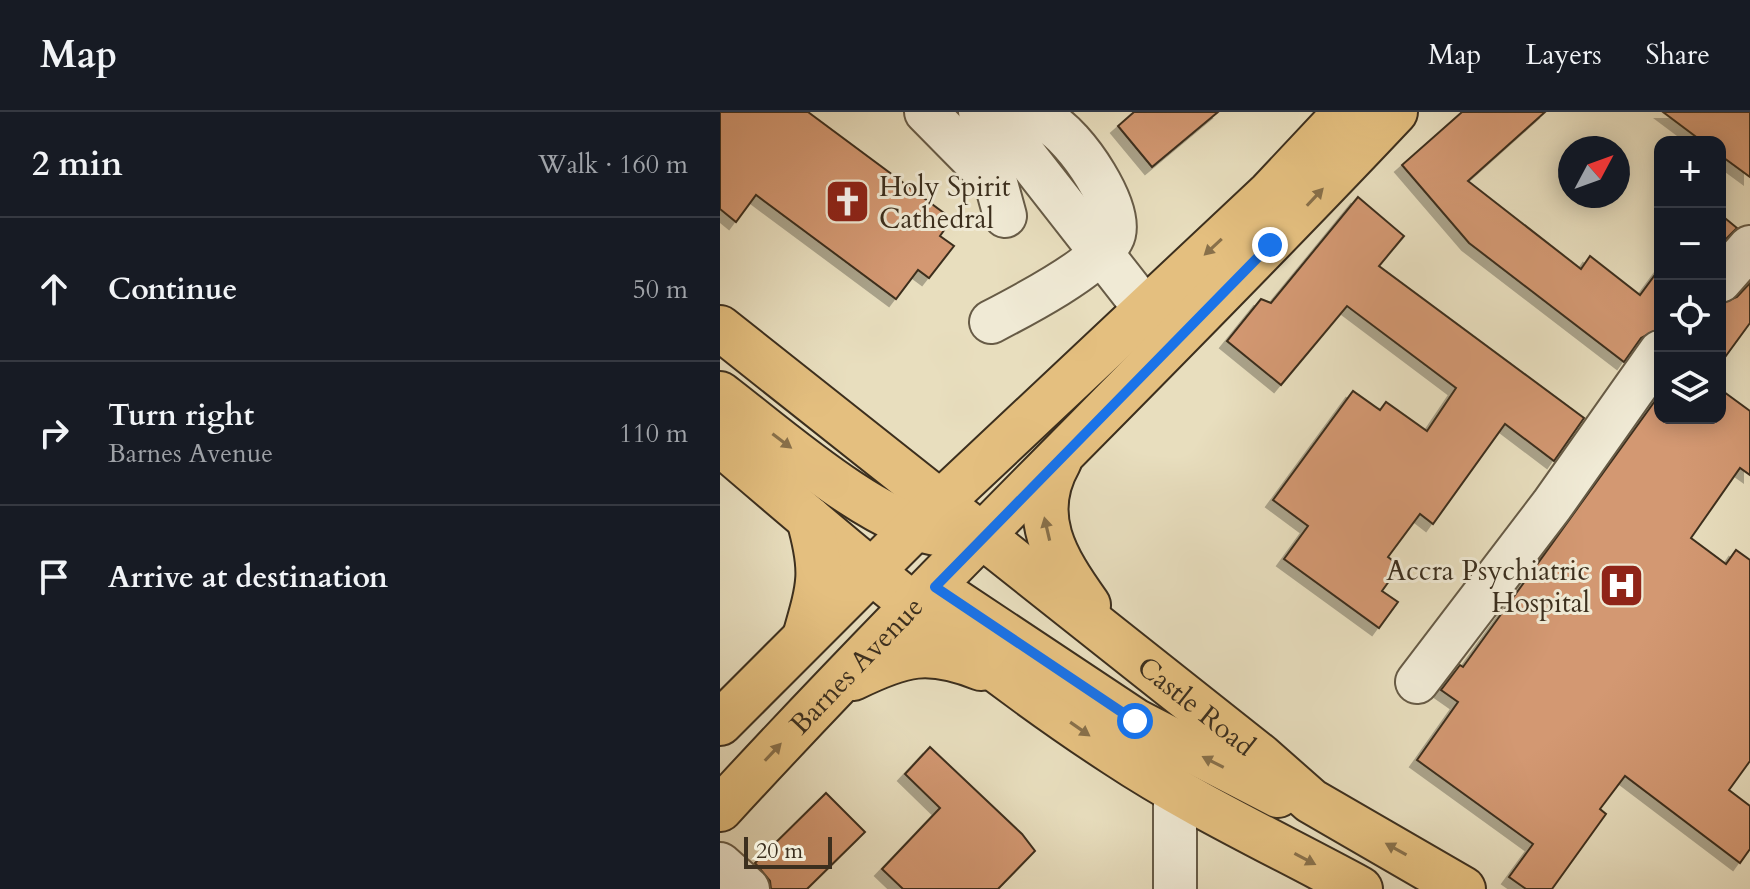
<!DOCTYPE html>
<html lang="en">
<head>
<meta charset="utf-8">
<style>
  :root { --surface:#171b24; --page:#20242c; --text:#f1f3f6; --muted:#9ea1a6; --line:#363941 }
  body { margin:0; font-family:Cardo,serif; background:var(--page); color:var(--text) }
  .controls { position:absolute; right:24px; top:24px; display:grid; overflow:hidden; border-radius:16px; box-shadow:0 4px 20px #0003 }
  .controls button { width:72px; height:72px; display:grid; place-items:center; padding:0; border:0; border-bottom:2px solid var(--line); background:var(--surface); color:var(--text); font:40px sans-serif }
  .compass { position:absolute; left:838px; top:24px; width:72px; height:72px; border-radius:50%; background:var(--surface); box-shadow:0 4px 20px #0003; rotate:49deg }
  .scale { position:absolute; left:24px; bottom:20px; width:88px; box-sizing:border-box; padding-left:8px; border:4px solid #3c2f1e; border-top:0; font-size:22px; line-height:28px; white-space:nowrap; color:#3c2f1e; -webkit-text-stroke:6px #f0ead5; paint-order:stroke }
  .stop { position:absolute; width:24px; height:24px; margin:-18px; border:6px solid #1a73e8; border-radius:50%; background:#fff }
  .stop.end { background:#1a73e8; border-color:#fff; box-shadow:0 2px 8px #0008 }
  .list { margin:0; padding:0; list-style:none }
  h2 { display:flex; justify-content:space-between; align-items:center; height:104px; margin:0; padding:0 32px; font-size:34px }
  h2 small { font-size:26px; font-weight:400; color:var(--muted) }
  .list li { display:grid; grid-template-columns:52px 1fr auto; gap:24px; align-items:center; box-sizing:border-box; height:144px; padding:0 32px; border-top:2px solid var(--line) }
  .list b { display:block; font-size:30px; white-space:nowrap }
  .list p { margin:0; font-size:26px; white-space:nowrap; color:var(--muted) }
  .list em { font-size:26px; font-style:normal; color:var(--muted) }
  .icon { flex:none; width:44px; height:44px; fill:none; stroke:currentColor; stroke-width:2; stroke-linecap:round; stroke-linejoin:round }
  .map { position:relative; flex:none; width:1030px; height:777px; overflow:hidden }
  header { display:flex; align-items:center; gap:48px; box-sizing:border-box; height:112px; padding:0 40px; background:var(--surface); border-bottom:2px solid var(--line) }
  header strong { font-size:38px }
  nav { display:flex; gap:44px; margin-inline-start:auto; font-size:28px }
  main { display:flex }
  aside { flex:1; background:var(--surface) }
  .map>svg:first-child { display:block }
  .building { fill:#d39872; stroke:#3c2f1e; stroke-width:2; filter:url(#shadow) }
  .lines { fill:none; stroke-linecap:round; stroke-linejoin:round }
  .minor-casing { stroke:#675b46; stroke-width:46 }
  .major-casing { stroke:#3c2f1e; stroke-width:48 }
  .minor { stroke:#f0ead5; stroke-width:42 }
  .major { stroke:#e4bf7f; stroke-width:44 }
  .oneway { fill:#88704a }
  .route { stroke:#1a73e8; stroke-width:10 }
  .labels { text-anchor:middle; stroke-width:6; stroke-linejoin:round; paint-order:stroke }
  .poi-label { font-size:28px; fill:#3c2f1e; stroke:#f0ead5; text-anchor:start }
  .street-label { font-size:28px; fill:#3c2f1e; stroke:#f0ead5 }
</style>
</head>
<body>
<header>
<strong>Map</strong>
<nav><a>Map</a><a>Layers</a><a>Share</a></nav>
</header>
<main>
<aside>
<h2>2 min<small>Walk · 160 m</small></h2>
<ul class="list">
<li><svg class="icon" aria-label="ahead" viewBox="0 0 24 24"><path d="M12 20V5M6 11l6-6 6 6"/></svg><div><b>Continue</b></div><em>50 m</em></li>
<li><svg class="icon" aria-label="right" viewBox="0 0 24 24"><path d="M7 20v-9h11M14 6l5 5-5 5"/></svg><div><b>Turn right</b><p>Barnes Avenue</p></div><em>110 m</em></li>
<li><svg class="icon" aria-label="arrive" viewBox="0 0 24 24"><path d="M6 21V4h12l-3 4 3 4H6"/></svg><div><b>Arrive at destination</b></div></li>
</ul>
</aside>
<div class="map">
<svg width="1030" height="777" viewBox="0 0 1030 777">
  <defs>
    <filter id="shadow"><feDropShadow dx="-7" dy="7" stdDeviation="0" flood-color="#0004"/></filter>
  </defs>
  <rect width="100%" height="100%" fill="#e8debe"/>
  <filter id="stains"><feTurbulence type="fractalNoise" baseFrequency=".0025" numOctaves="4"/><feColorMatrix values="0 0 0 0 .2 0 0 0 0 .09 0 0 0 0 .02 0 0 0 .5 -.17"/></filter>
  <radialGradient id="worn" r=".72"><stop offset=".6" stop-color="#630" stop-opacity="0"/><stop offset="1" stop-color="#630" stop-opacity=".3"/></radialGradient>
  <g class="building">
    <polygon points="0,0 88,0 232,107 220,124 234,134 209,166 198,158 176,187 36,83 16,110 0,97"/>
    <polygon points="414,0 498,0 432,55 398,14"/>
    <polygon points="742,0 825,0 748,69 861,157 870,144 920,183 940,156 940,216 921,226 904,250 749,131 682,53"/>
    <polygon points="943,0 1030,0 1030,65 1000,43 1000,30 983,30"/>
    <polygon points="638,85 684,124 659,154 864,306 834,349 785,312 713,412 700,402 668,445 680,454 662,479 678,490 659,516 564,447 588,414 553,388 633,279 660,298 666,290 707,319 736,276 627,194 561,273 507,229 541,187 551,191"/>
    <polygon points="1000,102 1017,116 1000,133"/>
    <polygon points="1030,171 1030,211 1000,252 1000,192 1017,185"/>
    <polygon points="1000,277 1030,299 1030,363 1020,356 971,426 1006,452 1016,438 1030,448 1030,649 1009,678 1030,694 1030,737 1020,751 905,664 880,697 886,702 832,777 806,777 789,765 813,732 697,648 738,590 721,578 740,553 743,555 940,282 940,306 1000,306"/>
    <polygon points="210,635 302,722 315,739 278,777 183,777 162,757 220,696 185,662"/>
    <polygon points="106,681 145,720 87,777 51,777 50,769 35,751"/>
  </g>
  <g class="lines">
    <defs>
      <g id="minor">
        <polyline points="206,0 276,71 285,104"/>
        <polyline points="260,0 296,32 426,198"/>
        <polyline points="1000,169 1030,135"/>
        <path d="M271,210c29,-15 106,-55 121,-83 15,-27 -38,-105 -65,-117 -18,-8 -35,-4 -53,3"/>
        <polyline points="697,570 832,393 940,240"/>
        <polyline points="0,752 28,777"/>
        <polyline points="455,777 455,677"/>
      </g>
      <g id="major">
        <path id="s1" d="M0,216l540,428 51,45 152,88"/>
        <path d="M0,282c54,41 158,134 223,140"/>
        <path d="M0,331c127,109 255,219 396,311 77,51 163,91 244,135"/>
        <path d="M339,349c-31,54 -4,98 29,144"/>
        <polyline points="233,488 415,609 558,683"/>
        <path d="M85,525c15,-52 19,-65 4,-118"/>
        <path d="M133,566c51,-25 75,-31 128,-10"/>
        <polyline points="0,611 220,391 550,81 626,0"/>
        <path id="s2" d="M0,697c219,-238 453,-461 675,-697"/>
      </g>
    </defs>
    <use href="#minor" class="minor-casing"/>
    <use href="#major" class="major-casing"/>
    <use href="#minor" class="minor"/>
    <use href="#major" class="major"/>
  </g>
  <defs><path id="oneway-solid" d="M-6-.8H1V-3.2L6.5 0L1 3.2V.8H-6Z" transform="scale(2)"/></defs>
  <g class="oneway">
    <use href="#oneway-solid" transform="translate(595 85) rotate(-47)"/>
    <use href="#oneway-solid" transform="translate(493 135) rotate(137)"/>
    <use href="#oneway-solid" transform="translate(62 329) rotate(37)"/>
    <use href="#oneway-solid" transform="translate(327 417) rotate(-103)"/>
    <use href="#oneway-solid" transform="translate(360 617) rotate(35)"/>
    <use href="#oneway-solid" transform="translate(53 640) rotate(-47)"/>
    <use href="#oneway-solid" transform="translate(493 650) rotate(-153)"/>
    <use href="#oneway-solid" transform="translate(676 737) rotate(-151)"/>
    <use href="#oneway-solid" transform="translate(585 747) rotate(28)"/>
  </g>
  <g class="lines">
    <polyline class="route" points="415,609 215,475 550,133"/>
  </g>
  <defs>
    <symbol id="church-square" viewBox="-11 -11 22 22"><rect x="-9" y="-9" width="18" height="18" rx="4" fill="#8f2418" stroke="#f0ead5"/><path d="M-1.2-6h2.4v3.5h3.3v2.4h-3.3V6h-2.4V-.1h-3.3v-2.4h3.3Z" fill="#fff"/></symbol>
    <symbol id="hospital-square" viewBox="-11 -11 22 22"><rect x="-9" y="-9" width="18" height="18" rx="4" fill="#8f2418" stroke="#f0ead5"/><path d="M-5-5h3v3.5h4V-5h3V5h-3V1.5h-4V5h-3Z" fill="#fff"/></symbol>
  </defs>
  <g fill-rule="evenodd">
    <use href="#church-square" x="102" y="64" width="51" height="51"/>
    <use href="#hospital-square" x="876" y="448" width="51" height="51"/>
  </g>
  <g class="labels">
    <g class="poi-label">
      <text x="159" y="84">Holy Spirit<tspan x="159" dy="32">Cathedral</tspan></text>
      <text x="870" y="468" text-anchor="end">Accra Psychiatric<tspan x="870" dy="32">Hospital</tspan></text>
    </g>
    <g class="street-label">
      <text dy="10" stroke="none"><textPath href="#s2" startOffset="198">Barnes Avenue</textPath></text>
      <text dy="10" stroke="none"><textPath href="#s1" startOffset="608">Castle Road</textPath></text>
    </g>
  </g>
  <rect width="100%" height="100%" filter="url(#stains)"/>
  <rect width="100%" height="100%" fill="url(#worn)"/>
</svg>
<div class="controls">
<button>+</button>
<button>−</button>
<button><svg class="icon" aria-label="locate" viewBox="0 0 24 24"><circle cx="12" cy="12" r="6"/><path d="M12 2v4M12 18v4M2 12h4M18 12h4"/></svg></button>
<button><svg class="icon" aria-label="layers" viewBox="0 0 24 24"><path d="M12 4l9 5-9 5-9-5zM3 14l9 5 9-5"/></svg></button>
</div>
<svg class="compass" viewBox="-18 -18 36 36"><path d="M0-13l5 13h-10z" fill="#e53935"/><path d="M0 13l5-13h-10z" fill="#9ea1a6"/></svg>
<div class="scale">20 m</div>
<div class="stop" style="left:415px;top:609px"></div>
<div class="stop end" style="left:550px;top:133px"></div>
</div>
</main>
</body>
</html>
